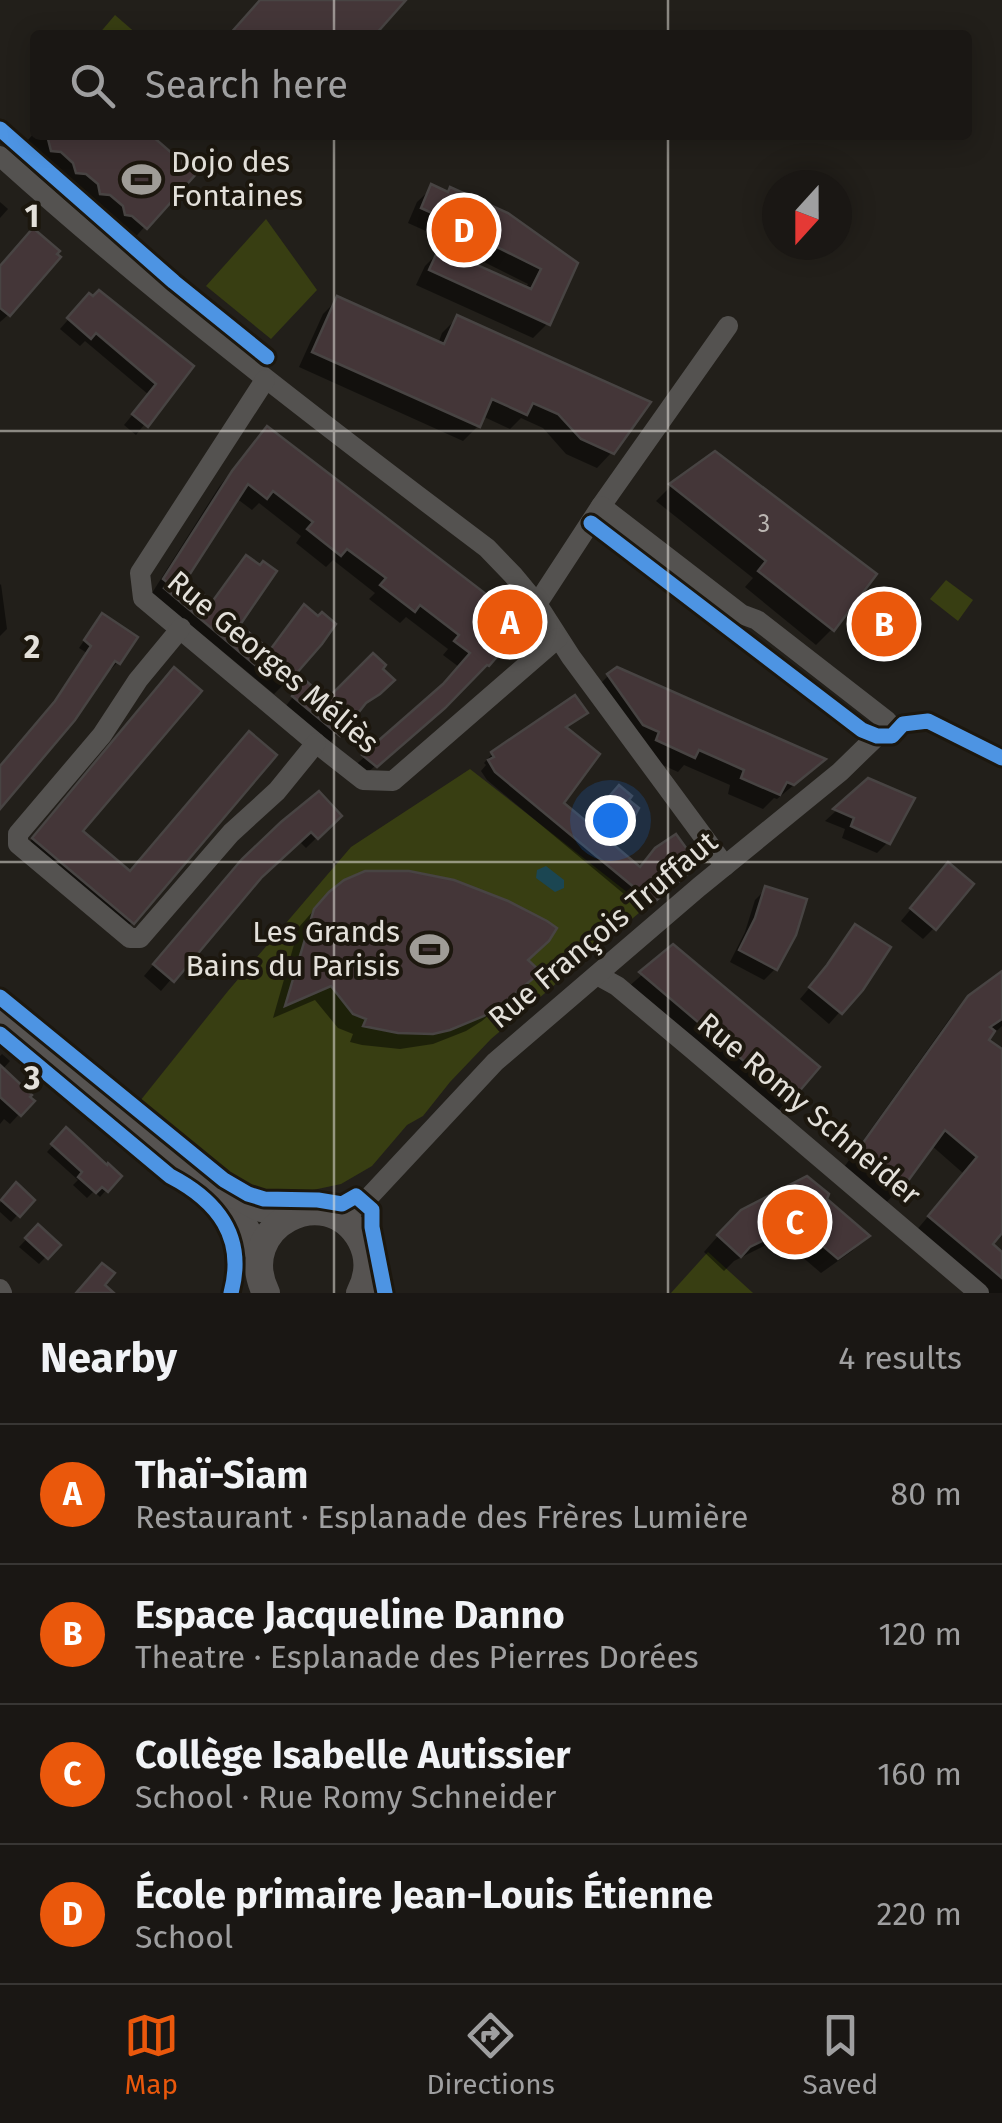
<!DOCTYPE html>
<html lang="en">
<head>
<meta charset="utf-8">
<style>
  :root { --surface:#1a1714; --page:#23201d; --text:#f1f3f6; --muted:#9f9fa0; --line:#383634; --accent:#ea580c }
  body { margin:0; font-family:"Fira Sans",sans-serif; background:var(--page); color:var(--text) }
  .compass { position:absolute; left:762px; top:170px; width:90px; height:90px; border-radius:50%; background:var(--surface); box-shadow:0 5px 25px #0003; rotate:201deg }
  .you { position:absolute; left:610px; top:820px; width:35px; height:35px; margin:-25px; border:8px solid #fff; border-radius:50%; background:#1a73e8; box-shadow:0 0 0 15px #1a73e833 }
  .badge { display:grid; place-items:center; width:65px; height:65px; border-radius:50%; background:var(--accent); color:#fff; font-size:32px; font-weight:700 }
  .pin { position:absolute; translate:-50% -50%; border:5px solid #fff; box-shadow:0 2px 10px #0006 }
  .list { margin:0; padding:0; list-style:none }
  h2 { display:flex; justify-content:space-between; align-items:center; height:130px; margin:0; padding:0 40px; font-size:42px }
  h2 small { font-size:32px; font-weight:400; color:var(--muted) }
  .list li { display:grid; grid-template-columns:65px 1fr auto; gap:30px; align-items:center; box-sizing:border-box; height:140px; padding:0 40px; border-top:2px solid var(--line) }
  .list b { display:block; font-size:38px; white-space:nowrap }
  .list p { margin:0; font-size:32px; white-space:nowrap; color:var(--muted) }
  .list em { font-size:32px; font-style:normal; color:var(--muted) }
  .icon { flex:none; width:55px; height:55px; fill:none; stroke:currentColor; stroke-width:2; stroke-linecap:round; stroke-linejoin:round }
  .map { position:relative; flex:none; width:1002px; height:1293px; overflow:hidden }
  .search { position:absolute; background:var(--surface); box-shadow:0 5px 25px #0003; left:30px; right:30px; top:30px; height:110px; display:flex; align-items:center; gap:25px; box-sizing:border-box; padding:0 35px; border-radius:10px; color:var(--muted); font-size:38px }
  .sheet { height:690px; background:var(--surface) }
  nav { display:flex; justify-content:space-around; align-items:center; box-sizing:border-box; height:140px; border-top:2px solid var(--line); background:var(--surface); font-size:28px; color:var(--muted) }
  nav a { display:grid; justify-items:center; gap:5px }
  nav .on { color:var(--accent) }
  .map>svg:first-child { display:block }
  .green { fill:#383e12 }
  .water { fill:#1b4652 }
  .shadow { fill:#0007 }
  .building { fill:#443638; stroke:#484443; stroke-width:2.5 }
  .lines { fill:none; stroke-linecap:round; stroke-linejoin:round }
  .street { stroke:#545250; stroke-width:20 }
  .secondary { stroke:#565351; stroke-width:28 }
  .cycleway-casing { stroke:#1c170e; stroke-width:21 }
  .cycleway { stroke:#4d94e3; stroke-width:15 }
  .grid { fill:none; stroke:#e3e0da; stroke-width:2.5; stroke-opacity:0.55 }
  .labels { text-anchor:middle; stroke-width:8; stroke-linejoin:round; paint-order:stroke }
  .number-label { font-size:25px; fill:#bbb6b2 }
  .poi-label { font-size:30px; fill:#e3e0da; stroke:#1c170e; text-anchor:start }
  .street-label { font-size:30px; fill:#e3e0da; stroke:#1c170e }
  .grid-label { font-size:32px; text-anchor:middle; font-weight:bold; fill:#e3e0da; stroke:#1c170e; stroke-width:8; stroke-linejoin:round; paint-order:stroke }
</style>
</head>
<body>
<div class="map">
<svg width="1002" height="1293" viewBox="0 0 1002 1293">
  <rect width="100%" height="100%" fill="#221f1a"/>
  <g class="green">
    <polygon points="115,15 138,35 98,35"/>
    <polygon points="266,219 317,290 271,339 206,286"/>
    <polygon points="946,580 973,600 958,621 930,599"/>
    <polygon points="470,769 646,907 491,1039 450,1082 423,1116 407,1125 372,1166 341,1184 299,1193 263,1190 231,1176 140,1101 228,991 351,847"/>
    <polygon points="708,1252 753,1293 671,1293"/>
  </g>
  <polygon class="water" points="546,866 564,880 564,888 555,892 536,878 537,870"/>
  <g class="shadow">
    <polygon points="35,132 35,135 152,135 152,139 192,174 130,243 116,231 110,230 108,222 94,210 85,209 83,200 70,188 61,187 59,179 45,167 36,166 35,159 21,148"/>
    <polygon points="432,188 575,264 548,323 533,338 416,285 425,266 440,251 525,290 528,284 456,248 457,245 408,223 417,202"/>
    <polygon points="0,202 8,209 0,218"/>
    <polygon points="58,258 8,315 0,322 0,267"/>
    <polygon points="338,299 438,344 442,333 457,318 612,452 597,468 566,454 543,428 521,418 510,429 482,416 478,426 463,441 299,367 323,314"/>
    <polygon points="80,306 190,367 136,435 124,425 149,395 85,341 80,346 60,329"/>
    <polygon points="267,429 521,624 428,721 361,778 351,769 437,693 459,667 443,655 448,649 406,617 400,623 369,599 375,593 333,560 326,567 296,543 301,536 259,503 252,510 236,498 182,580 210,603 233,571 246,558 237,626 268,652 304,608 287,681 274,694 152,593 219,487 254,442"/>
    <polygon points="715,454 873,574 832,629 816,645 745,587 753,578 656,501 671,486"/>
    <polygon points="1,584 7,629 0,636 0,585"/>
    <polygon points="96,623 118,662 111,669 108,667 0,805 0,768 48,711 87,653 79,648"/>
    <polygon points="608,676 807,774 777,799 774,798 763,809 728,794 730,785 684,765 678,772 643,756 593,691"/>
    <polygon points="391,680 358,709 329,744 285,707 296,693 327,702"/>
    <polygon points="159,686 80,831 132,922 117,937 19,855"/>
    <polygon points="574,699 585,713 565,729 561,803 640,870 678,880 642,909 487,780 481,771 486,765 484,763 492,754"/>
    <polygon points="869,781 888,842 877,853 842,838 845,829 825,821"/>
    <polygon points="339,816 306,848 299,841 256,880 161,991 144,976 230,874"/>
    <polygon points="937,877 934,928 923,939 901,921"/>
    <polygon points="766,889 775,969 764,980 730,962 745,932 755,900"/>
    <polygon points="314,910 525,961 522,986 482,1021 466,1031 433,1044 400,1049 362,1045 350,1042 353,1034 338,1028 315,1000 273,1018 299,927"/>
    <polygon points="856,927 861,988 829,1024 800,999 816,980 845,938"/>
    <polygon points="673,947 789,1099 774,1115 626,989"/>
    <polygon points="1002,974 1002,1026 986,1041 1002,1080 1002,1229 989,1244 1002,1255 1002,1293 988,1293 915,1232 964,1174 931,1145 898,1190 884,1205 842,1170 953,1014 969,998"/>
    <polygon points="2,1054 10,1061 2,1070 31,1101 10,1124 4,1119 0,1124 0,1056"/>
    <polygon points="66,1131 119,1176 100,1197 94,1191 87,1198 73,1185 78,1180 47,1152"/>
    <polygon points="16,1186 31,1200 11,1222 0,1212 0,1203"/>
    <polygon points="824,1200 866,1236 852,1251 821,1273 780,1238 734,1261 724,1271 704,1252 725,1228"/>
    <polygon points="38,1227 57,1245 39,1264 19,1247"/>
  </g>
  <g class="building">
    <polygon points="260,0 406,0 375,35 229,35"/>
    <polygon points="47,135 151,135 196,174 147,229 132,216 125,215 123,206 110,195 100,194 98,184 86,174 76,173 73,163 61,152 51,151"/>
    <polygon points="431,184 448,192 450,187 508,213 578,263 550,325 429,270 439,248 531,289 541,269 469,233 470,230 421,208"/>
    <polygon points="33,228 60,251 57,254 61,257 10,316 0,308 0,266"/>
    <polygon points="99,290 194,366 148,427 132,414 156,384 96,333 91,339 67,318 89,293 93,296"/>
    <polygon points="337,296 444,344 457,315 651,402 614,454 581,439 558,414 533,403 527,415 492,399 480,427 312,352"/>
    <polygon points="267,426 525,624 489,666 487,665 445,708 377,767 362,755 443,684 470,653 454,641 459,635 420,605 415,612 380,585 386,578 347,549 341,556 307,529 313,522 273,491 267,499 248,484 186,580 212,602 246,555 260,565 263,561 277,571 240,625 270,650 304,604 318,616 322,612 336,624 322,644 288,683 273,672 268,676 164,588 168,583 163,579 232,471"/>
    <polygon points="715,451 877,574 834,631 758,571 766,561 669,484"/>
    <polygon points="102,613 138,637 120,664 115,661 75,720 0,809 0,766 55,701 91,646 84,640"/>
    <polygon points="373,653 386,665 383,669 395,680 380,694 366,703 340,736 292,696 305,680 327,699"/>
    <polygon points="174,667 202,691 83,831 130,871 249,731 277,755 134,924 32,838"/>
    <polygon points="617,667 787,742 826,759 794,785 787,782 780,795 741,778 744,770 699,750 695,758 656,740 659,732 643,725 607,674"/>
    <polygon points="575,695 588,713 566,727 600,754 564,803 587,822 619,785 632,796 629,800 639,808 632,821 614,845 640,867 655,848 676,834 692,856 690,872 653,903 495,772 488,760 494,757 491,752"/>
    <polygon points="868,778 915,798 890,844 851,826 854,818 833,809"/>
    <polygon points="319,791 342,816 318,839 311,832 262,877 174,982 153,964 242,859 281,822"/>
    <polygon points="948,862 974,884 936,930 910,908"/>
    <polygon points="365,871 409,871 454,880 508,901 547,921 557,928 549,941 528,960 541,972 500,1006 484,1016 450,1030 433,1034 398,1033 363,1026 366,1019 353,1014 331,986 285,1006 314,909 329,892 344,880"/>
    <polygon points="765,886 807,899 796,935 777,970 739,950 755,918"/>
    <polygon points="855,924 891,947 863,990 842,1014 809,987 827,965"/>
    <polygon points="673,944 820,1067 791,1101 639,972"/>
    <polygon points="1002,971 1002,1019 990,1027 995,1031 989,1040 1002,1049 1002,1233 993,1244 1002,1252 1002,1278 928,1216 977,1157 945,1130 900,1192 855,1154 968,996"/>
    <polygon points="0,1065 32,1095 30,1097 35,1101 21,1116 0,1097"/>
    <polygon points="66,1127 107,1165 108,1163 122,1176 108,1192 102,1187 96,1193 78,1177 82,1172 51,1144"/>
    <polygon points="807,1176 829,1194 827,1199 870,1236 838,1259 797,1224 750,1247 741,1257 717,1235 741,1210"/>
    <polygon points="16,1182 35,1200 20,1217 1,1200"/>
    <polygon points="38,1224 61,1245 48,1259 25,1238"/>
    <polygon points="102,1263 115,1273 105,1285 114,1293 76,1293"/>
  </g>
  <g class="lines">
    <g class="street">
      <path d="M0,156c155,140 320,266 487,392l26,27 24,29 34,53 154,209"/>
      <polyline points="265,380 140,573 143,598 316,743 363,780 393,781 558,638"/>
      <polyline points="537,604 601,506 728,326"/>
      <polyline points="181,628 138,680 102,735 18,834 18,844 130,938 140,938 231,833 277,791 316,743"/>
      <polyline points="597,975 617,986 691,1048 979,1293"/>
      <polyline points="341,1219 369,1197 495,1062 699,887 840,772 877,736 887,721 757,620 741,614 601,506"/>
      <polyline points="0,1289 2,1293"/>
    </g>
    <g class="secondary">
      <polyline points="0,1011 188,1166 223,1201 245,1228 259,1253"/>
      <polyline points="219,1186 261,1208 296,1214"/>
      <path d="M266,1293c-33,-67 61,-115 95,-53 9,17 8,36 -1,53"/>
    </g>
    <defs>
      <g id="cycleway">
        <polyline points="0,129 174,282 267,357"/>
        <polyline points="591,523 862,730 877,736 892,736 903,724 928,721 1002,758"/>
        <polyline points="0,997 224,1180 248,1194 264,1199 318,1200 342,1204 356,1196 372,1210 372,1227 385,1293"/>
        <path d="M0,1034l170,142c48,25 76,61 61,117"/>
      </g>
    </defs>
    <use href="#cycleway" class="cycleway-casing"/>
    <use href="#cycleway" class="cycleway"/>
  </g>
  <path class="grid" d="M334,0v35M668,0v35M334,135v1158M668,135v1158M0,431h1002M0,862h1002"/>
  <defs>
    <symbol id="stadium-bare" viewBox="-9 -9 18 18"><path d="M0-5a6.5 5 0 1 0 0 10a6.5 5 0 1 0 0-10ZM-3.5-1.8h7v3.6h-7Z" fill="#9f9c97" stroke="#1c170e" stroke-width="2.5" paint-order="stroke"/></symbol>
  </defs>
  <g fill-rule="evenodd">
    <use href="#stadium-bare" x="114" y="152" width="55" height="55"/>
    <use href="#stadium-bare" x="402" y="922" width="55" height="55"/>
  </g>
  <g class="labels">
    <g class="number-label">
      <text x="764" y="532">3</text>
    </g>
    <g class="poi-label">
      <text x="171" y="172">Dojo des<tspan x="171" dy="34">Fontaines</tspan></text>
      <text x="400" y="942" text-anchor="end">Les Grands<tspan x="400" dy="34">Bains du Parisis</tspan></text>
    </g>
    <g class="street-label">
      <text transform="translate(273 662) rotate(40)" y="10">Rue Georges Méliès</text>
      <text transform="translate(603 930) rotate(-40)" y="10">Rue François Truffaut</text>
      <text transform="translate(809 1109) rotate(40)" y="10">Rue Romy Schneider</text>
    </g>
  </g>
  <g class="grid-label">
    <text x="32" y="227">1</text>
    <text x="32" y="658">2</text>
    <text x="32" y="1089">3</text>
  </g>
</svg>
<svg class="compass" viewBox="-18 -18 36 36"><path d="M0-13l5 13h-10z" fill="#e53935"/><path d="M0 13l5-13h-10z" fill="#9f9fa0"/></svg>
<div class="you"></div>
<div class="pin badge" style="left:510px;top:622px">A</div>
<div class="pin badge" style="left:884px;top:624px">B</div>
<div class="pin badge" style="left:795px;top:1222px">C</div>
<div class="pin badge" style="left:464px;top:230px">D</div>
<div class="search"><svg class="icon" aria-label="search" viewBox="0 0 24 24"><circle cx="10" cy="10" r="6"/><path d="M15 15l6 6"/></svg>Search here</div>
</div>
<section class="sheet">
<h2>Nearby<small>4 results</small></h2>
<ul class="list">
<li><span class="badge">A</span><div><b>Thaï-Siam</b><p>Restaurant · Esplanade des Frères Lumière</p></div><em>80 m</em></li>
<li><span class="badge">B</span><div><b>Espace Jacqueline Danno</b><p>Theatre · Esplanade des Pierres Dorées</p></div><em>120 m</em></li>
<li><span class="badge">C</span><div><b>Collège Isabelle Autissier</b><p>School · Rue Romy Schneider</p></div><em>160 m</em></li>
<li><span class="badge">D</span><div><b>École primaire Jean-Louis Étienne</b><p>School</p></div><em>220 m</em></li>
</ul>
</section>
<nav>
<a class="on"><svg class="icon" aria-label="map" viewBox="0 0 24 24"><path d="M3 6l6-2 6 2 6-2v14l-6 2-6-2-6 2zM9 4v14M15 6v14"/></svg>Map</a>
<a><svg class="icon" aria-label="directions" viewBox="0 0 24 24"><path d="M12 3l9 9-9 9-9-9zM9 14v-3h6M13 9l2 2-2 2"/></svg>Directions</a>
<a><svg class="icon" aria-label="saved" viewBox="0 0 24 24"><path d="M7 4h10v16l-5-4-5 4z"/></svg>Saved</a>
</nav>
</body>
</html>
